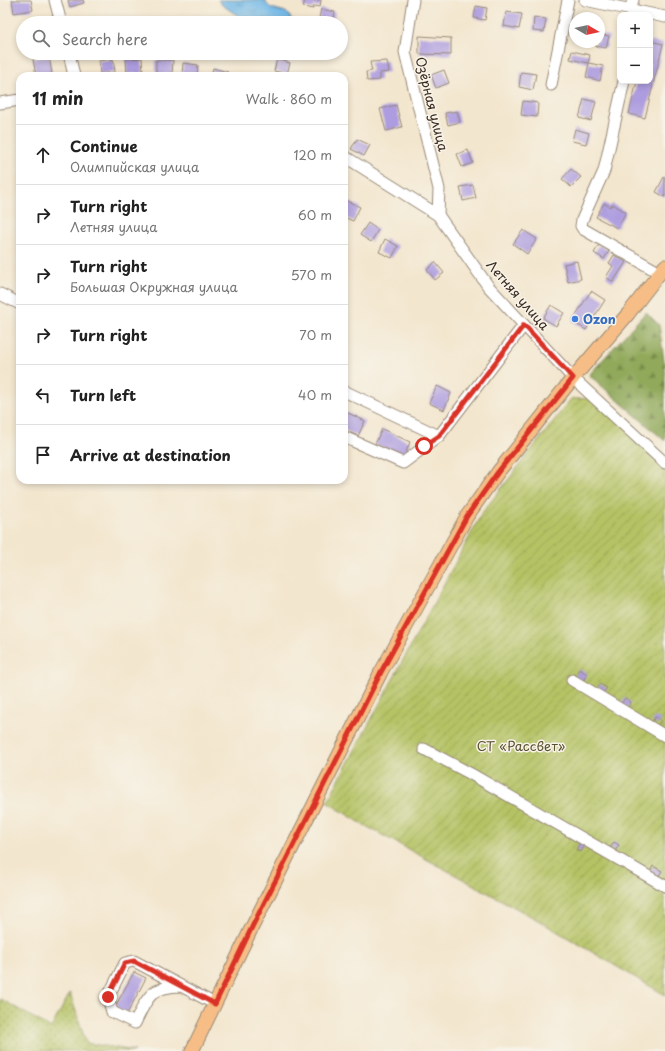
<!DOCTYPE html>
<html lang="en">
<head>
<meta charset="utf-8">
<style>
  :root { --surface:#fff; --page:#f2f2f2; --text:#222; --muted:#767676; --line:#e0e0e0 }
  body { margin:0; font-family:"Playpen Sans",sans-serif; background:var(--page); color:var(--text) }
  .controls { position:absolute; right:12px; top:12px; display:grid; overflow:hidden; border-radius:8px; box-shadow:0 2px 6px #0003 }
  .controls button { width:36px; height:36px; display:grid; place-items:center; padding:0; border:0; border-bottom:1px solid var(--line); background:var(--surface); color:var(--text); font:20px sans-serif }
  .compass { position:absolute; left:569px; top:12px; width:36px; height:36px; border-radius:50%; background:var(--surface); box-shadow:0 2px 6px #0003; rotate:99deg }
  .stop { position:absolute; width:12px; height:12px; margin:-9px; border:3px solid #d93025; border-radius:50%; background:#fff }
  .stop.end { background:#d93025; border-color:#fff; box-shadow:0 1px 4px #0008 }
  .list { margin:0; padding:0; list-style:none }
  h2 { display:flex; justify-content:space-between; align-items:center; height:52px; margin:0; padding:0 16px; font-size:17px }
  h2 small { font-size:13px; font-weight:400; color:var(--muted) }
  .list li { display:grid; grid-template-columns:26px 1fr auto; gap:12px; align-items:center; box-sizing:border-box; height:60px; padding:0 16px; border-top:1px solid var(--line) }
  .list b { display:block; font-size:15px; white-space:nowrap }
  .list p { margin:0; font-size:13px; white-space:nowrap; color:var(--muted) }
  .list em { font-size:13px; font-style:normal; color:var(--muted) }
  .icon { flex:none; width:22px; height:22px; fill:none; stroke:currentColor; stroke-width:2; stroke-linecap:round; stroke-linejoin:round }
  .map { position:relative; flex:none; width:665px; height:1051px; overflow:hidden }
  .search { position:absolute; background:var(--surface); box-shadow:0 2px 6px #0003; left:16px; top:16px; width:332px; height:44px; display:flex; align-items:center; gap:10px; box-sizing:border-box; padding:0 14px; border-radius:22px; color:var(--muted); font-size:15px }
  .panel { position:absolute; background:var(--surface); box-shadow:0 2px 6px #0003; left:16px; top:72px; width:332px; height:412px; border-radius:12px }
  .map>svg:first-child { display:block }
  .grass { fill:url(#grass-dots); stroke:#787642 }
  .forest { fill:url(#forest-firs); stroke:#666a3c }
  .garden { fill:url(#garden-furrows); stroke:#787642 }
  .water { fill:url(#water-ripples); stroke:#557082 }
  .building { fill:#ad9cdf }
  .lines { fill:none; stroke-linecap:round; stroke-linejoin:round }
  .minor-casing { stroke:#978876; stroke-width:13 }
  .major-casing { stroke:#978876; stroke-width:15 }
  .minor { stroke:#fff; stroke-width:11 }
  .major { stroke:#f6be86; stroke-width:13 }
  .route { stroke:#d93025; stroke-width:5 }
  .shop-dot { fill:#3f7fe0; stroke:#f7f3e8; stroke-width:1.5 }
  .labels { text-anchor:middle; stroke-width:3; stroke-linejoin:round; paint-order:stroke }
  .street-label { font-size:13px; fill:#3b2a1e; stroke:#f7f3e8 }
  .shop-label { font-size:13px; font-weight:bold; fill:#366cbe; stroke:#f7f3e8; text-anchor:start }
  .park-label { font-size:13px; fill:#5a5030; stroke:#f7f3e8 }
</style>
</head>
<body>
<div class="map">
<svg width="665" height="1051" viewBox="0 0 665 1051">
  <defs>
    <pattern id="grass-dots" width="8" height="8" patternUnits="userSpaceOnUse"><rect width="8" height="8" fill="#b5c365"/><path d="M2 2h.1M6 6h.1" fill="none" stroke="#949f53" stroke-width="1.8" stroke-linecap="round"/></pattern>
    <pattern id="forest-firs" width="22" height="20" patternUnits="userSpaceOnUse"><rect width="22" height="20" fill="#90a95a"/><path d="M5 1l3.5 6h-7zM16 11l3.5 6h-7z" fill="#778a4a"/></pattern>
    <pattern id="garden-furrows" width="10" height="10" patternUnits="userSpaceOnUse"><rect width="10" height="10" fill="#b5c365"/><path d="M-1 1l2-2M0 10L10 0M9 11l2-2" fill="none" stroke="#949f53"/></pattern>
    <pattern id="water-ripples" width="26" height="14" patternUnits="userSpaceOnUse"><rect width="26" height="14" fill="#6fb7e7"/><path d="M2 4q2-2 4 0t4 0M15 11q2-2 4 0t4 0" fill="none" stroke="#5c95bb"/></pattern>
  </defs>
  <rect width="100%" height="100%" fill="#f7f3e8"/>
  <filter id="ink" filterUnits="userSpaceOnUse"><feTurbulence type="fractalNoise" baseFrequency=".025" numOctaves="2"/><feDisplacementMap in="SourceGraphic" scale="8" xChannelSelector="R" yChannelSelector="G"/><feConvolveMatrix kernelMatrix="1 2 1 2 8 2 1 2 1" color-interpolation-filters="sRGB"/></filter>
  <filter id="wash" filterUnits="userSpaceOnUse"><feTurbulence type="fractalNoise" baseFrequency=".012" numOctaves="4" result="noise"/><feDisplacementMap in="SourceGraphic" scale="16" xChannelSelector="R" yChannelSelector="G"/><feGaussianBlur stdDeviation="0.9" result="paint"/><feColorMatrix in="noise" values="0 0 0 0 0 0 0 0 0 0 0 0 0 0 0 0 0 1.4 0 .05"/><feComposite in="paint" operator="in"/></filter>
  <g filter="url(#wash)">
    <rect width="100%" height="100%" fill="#f3e6ce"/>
    <polygon class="grass" points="70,993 86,1043 135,1051 0,1051 0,1001 1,999 51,1028"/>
    <polygon class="forest" points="646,312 659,325 664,361 665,362 665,441 589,375"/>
    <polygon class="garden" points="595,398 665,461 665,995 536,919 364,825 327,802 482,513 571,399"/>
    <polygon class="water" points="218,0 266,0 266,3 271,8 286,12 295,23 249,23 222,5"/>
    <g id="blocks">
      <g class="building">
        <polygon points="12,0 31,0 33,10 14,13"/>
        <polygon points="68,0 83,0 84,3 70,7"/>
        <polygon points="305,0 321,0 320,7 314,6 313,9 303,7"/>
        <polygon points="476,6 487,8 485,20 474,18"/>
        <polygon points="321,9 335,12 333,23 318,23"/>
        <polygon points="506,12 522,14 519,29 504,26"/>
        <polygon points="534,17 546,19 544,32 533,31"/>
        <polygon points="599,34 609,36 606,48 595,46 596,42 599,42"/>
        <polygon points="419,36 451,38 451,55 419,54"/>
        <polygon points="650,41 663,44 645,118 629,114 637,81 650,81"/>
        <polygon points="572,51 590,55 588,63 570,59"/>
        <polygon points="49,56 52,74 36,76 33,59"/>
        <polygon points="142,58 143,73 127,74 126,59"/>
        <polygon points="113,59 115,72 100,74 99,61"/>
        <polygon points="277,59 290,63 287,74 274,71"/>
        <polygon points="156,60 173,60 172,74 156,74"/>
        <polygon points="387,61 389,72 380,73 380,80 367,81 366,72 372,71 370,62"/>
        <polygon points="183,63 198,65 197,76 182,76"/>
        <polygon points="589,63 603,66 600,81 586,77"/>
        <polygon points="213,68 228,72 227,76 211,76"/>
        <polygon points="444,70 449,83 436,88 431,75"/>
        <polygon points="521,72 536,74 533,90 519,87"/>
        <polygon points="584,99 596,102 591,121 579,118"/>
        <polygon points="523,101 538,103 537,117 521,115"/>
        <polygon points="396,105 402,127 386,131 380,109"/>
        <polygon points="457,111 460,122 448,125 445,113"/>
        <polygon points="575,129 589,133 586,144 572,141"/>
        <polygon points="357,139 370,145 364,156 351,149"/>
        <polygon points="468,150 473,163 462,167 457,154"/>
        <polygon points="571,169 581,177 571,187 562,179"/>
        <polygon points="664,177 665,177 665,197 656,192"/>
        <polygon points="473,185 476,198 463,201 460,187"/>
        <polygon points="345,200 360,207 353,221 344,217"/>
        <polygon points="604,203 610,207 612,204 626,212 617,228 596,217"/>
        <polygon points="368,223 378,230 371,242 360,235"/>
        <polygon points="523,230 537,239 527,254 513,244"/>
        <polygon points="385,239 398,246 392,258 379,252"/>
        <polygon points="599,245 609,251 604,259 594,253"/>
        <polygon points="614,255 626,262 613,282 606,277 613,266 609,263"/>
        <polygon points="577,261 581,279 568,282 564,264"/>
        <polygon points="435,262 444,273 435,280 427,270"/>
        <polygon points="591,291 605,300 586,330 572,321"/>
        <polygon points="551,305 564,313 556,326 543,318"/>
        <polygon points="437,386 451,393 444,410 429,403"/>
        <polygon points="344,411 365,421 358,436 344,430"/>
        <polygon points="382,429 410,442 404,457 375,444"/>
        <polygon points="579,669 587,674 583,681 575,676"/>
        <polygon points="600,684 607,688 603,693 597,689"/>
        <polygon points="625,698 631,702 628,708 621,704"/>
        <polygon points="655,717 661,720 658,725 652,722"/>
        <polygon points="580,842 585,845 581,852 576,850"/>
        <polygon points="614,842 619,845 615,851 610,848"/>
        <polygon points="653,866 662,871 658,877 650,872"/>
        <polygon points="134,972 146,978 127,1014 115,1007"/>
      </g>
    </g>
  </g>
  <g filter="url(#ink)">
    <use href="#blocks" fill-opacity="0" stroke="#978876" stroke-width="1"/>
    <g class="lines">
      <defs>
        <g id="minor">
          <polyline points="55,0 61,23"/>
          <polyline points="413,0 405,52 439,189 438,215"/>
          <polyline points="585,0 665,17"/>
          <polyline points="630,10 633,0"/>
          <polyline points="69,53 74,76"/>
          <polyline points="624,81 604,171 582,220 581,226 583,229 660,273"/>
          <polyline points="551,85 568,0"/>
          <polyline points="0,103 20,100"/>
          <polyline points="344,156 438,215 488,286 573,378 665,463"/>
          <polyline points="0,294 20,304"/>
          <polyline points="344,391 439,436"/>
          <polyline points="344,437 403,463 439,436 524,325"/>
          <polyline points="572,680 665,736"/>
          <polyline points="424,749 471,774 665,886"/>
          <path d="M181,986c-32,1 -33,11 -46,37l-23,-11 -4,-15 17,-34 9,-2 81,43"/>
        </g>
        <polyline id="major" points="192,1051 253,925 381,672 467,516 498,472 573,378 628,314 665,266"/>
      </defs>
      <use href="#minor" class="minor-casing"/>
      <use href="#major" class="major-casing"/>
      <use href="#minor" class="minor"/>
      <use href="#major" class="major"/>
    </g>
  </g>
  <g class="lines" filter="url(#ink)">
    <polyline class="route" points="108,997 125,963 134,961 215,1004 253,925 381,672 467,516 498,472 573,378 524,325 439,436 424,446"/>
  </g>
  <circle class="shop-dot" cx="575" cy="319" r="4"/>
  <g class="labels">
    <g class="street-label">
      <text transform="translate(432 104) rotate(76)" y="5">Озёрная улица</text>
      <text transform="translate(518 295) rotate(49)" y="5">Летняя улица</text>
    </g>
    <g class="shop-label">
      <text x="583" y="324">Ozon</text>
    </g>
    <g class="park-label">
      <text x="521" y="751">СТ «Рассвет»</text>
    </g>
  </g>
</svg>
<div class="controls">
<button>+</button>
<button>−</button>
</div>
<svg class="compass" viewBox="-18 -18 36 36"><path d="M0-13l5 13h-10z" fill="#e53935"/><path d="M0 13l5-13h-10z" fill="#767676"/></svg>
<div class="stop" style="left:424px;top:446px"></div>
<div class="stop end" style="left:108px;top:997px"></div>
<div class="search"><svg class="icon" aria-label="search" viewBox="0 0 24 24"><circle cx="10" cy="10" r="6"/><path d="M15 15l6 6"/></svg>Search here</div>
<section class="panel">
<h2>11 min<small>Walk · 860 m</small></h2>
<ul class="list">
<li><svg class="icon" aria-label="ahead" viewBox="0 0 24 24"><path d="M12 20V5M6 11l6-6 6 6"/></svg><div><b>Continue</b><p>Олимпийская улица</p></div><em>120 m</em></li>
<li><svg class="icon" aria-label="right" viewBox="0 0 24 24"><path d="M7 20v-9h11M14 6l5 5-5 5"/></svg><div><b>Turn right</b><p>Летняя улица</p></div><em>60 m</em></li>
<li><svg class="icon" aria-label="right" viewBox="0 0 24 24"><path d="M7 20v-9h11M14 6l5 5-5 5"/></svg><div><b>Turn right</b><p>Большая Окружная улица</p></div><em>570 m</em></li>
<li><svg class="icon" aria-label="right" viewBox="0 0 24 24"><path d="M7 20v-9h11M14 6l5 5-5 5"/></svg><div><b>Turn right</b></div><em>70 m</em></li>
<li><svg class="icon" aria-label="left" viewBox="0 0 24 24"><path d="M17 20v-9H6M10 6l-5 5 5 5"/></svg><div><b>Turn left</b></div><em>40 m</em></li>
<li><svg class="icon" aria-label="arrive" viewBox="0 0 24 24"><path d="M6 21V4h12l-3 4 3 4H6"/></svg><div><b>Arrive at destination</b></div></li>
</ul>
</section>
</div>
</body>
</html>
